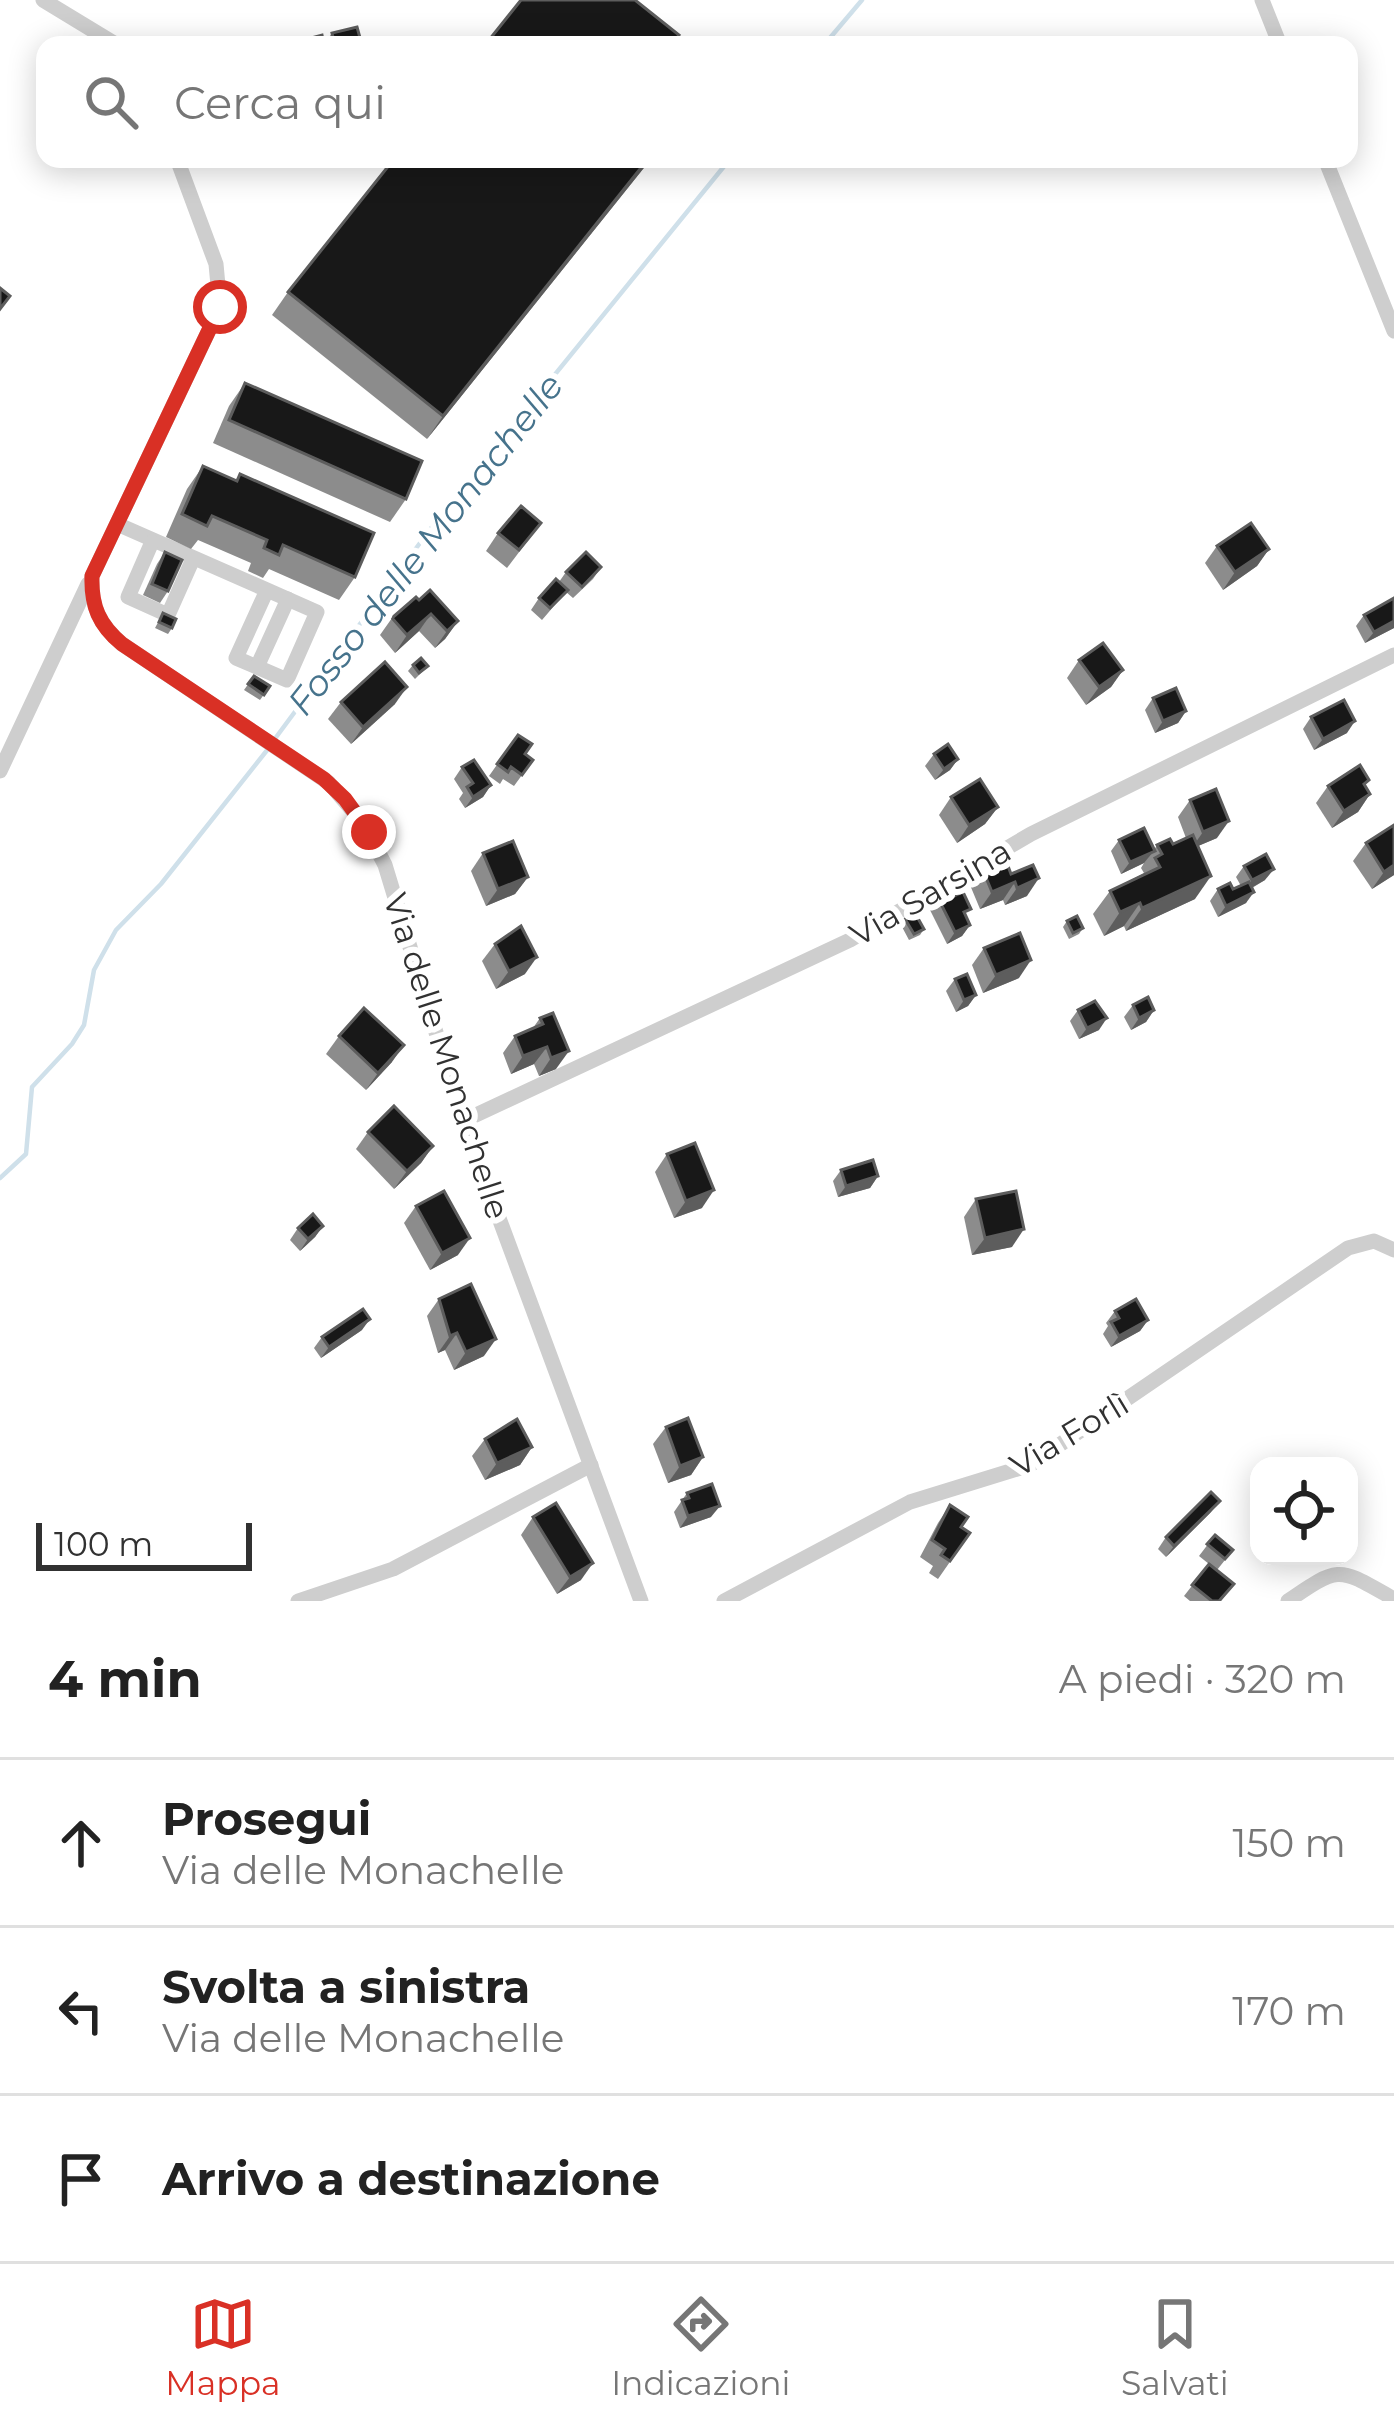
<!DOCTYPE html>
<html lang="it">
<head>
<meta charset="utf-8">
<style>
  :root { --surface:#fff; --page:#f2f2f2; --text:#222; --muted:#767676; --line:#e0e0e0; --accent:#d93025 }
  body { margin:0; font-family:Montserrat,sans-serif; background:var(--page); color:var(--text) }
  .controls { position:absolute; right:36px; bottom:36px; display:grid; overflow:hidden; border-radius:24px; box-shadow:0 6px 30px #0003 }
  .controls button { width:108px; height:108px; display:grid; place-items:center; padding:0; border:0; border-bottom:3px solid var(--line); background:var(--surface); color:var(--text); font:60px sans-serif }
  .scale { position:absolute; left:36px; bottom:30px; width:216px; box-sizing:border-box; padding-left:12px; border:6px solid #313131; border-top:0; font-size:33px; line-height:42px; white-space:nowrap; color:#313131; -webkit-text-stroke:9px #fff; paint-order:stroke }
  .stop { position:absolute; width:36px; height:36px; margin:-27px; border:9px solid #d93025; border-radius:50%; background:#fff }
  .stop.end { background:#d93025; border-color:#fff; box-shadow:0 3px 12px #0008 }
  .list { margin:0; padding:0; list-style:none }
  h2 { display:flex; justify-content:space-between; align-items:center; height:156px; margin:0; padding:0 48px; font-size:51px }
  h2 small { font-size:39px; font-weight:400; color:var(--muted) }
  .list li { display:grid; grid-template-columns:78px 1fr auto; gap:36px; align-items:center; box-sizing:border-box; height:168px; padding:0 48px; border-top:3px solid var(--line) }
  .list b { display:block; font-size:45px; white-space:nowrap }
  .list p { margin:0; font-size:39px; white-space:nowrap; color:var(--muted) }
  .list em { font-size:39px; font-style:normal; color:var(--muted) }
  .icon { flex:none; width:66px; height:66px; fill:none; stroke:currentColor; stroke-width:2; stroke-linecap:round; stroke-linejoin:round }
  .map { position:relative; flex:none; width:1394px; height:1601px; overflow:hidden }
  .search { position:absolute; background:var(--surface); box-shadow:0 6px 30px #0003; left:36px; right:36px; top:36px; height:132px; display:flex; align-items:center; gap:30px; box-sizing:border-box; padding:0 42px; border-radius:24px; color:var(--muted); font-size:45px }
  .sheet { height:660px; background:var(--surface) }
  nav { display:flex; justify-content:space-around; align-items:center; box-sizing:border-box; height:168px; border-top:3px solid var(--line); background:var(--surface); font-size:33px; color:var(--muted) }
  nav a { display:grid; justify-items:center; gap:6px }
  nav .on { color:var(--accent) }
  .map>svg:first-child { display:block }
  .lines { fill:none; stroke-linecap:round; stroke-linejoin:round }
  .stream { stroke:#cfe0ea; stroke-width:4.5 }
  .minor { stroke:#cecece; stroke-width:15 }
  .wall { fill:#8c8c8c }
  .shaded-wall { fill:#5d5d5d }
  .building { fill:#181818; stroke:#5d5d5d; stroke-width:3 }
  .route { stroke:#d93025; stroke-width:15 }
  .labels { text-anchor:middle; stroke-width:12; stroke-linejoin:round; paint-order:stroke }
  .street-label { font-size:33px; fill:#313131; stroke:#fff }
  .water-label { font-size:36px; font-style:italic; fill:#46738c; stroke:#fff }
</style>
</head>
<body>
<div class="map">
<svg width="1394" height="1601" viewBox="0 0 1394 1601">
  <rect width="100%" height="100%" fill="#fff"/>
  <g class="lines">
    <g class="stream">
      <polyline points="824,45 862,0"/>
      <polyline points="274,740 440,516 730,159"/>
      <polyline points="0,1178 26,1154 32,1087 72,1044 84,1025 94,970 116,930 161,884 268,749"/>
    </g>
    <g class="minor">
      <polyline points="43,0 117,45"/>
      <polyline points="1262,0 1280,45"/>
      <path d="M177,159l39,105 4,43 -128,269c-2,30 8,49 30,68l207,139 35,41 21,41 78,256 178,480"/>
      <polyline points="1325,159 1394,331"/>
      <polyline points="117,524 317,612 287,680 236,658 267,590"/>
      <polyline points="152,542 128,597 168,615 193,559"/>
      <polyline points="257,667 288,599"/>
      <polyline points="0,771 88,584"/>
      <polyline points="463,1121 850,940 1031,834 1394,655"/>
      <polyline points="298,1601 393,1569 591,1465"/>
      <polyline points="724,1601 910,1502 1030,1465 1348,1248 1374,1241 1394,1250"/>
      <path d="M1288,1601c53,-37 51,-33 106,-2"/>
    </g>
  </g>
  <g class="wall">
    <polygon points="332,33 362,45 294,45 296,42 324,44"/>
    <polygon points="394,159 651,159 427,439 272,315 288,292"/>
    <polygon points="245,383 406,499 390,522 213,443 229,406"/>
    <polygon points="203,466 235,481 240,474 355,577 339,600 269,569 263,578 248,571 251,563 198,540 191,549 166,537 187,489"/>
    <polygon points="541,523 507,568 486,551 498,533"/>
    <polygon points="1217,546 1269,549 1257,566 1223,590 1205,563"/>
    <polygon points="165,552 168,591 160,603 143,595 157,564"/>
    <polygon points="601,567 593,579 573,598 566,592 542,620 531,610 539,598 559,582 566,572"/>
    <polygon points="1394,598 1394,628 1365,643 1356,626 1364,615"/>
    <polygon points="419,600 458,621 445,639 435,648 419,631 395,653 380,635 392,618"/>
    <polygon points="163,613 172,628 168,634 155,628"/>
    <polygon points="1079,660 1123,670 1111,687 1086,705 1067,678"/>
    <polygon points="413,665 428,666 415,679 408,671"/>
    <polygon points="254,676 270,686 260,700 244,690"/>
    <polygon points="1153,698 1186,711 1178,723 1155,733 1145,710"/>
    <polygon points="341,702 395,704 351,744 328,719"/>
    <polygon points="1311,717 1347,733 1314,750 1303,729"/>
    <polygon points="518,735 525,754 533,760 514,786 503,779 500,784 489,776"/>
    <polygon points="934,754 958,759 950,770 935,780 925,766"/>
    <polygon points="462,767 491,785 483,797 465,808 459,799 463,793 454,779"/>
    <polygon points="1328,786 1365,786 1370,794 1358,812 1332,828 1316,803"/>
    <polygon points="951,797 998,807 985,824 957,843 939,815"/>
    <polygon points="1190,800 1217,838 1198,846 1195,899 1126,931 1124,926 1104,936 1093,914 1110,891 1144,873 1141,868 1144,863 1121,874 1111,851 1119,840 1154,850 1157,845 1173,844 1186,838 1178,817"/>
    <polygon points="1394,825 1394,875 1372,889 1353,861 1366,843"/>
    <polygon points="483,853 528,877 515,894 486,906 471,871"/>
    <polygon points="1244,866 1265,880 1252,888 1246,903 1218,917 1210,901 1218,889 1233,889 1241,886 1236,877"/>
    <polygon points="982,868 1011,874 1027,896 1005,905 1003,900 980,909 970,885"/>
    <polygon points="937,896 966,916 970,925 962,936 947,944 929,908"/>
    <polygon points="905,919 924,929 920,935 909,940 901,925"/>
    <polygon points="1067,921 1083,928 1079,934 1069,939 1063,927"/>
    <polygon points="495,944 525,974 496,989 482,961"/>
    <polygon points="984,948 1019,978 983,993 972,965"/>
    <polygon points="955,979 976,995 968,1006 956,1012 946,991"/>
    <polygon points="1133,1005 1154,1010 1146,1022 1131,1030 1124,1017"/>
    <polygon points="1078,1010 1099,1030 1079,1039 1070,1021"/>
    <polygon points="540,1018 556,1069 539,1076 534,1064 511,1074 503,1053 515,1036 533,1028"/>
    <polygon points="339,1036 392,1062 366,1090 326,1054"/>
    <polygon points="368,1132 433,1146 421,1163 394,1189 356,1149"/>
    <polygon points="667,1154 702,1208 674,1218 655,1172"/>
    <polygon points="841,1170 878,1176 870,1188 838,1197 833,1181"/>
    <polygon points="976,1199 1012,1247 972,1255 964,1217"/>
    <polygon points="416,1206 458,1255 430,1270 404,1223"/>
    <polygon points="323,1226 315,1237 300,1251 290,1240 298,1228"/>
    <polygon points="439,1299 484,1356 454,1370 445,1350 438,1353 427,1316"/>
    <polygon points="1115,1311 1148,1320 1140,1331 1111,1347 1103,1334 1108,1326 1106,1323"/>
    <polygon points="362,1330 321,1358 314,1348 322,1337"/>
    <polygon points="666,1427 703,1457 691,1475 668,1483 653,1444"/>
    <polygon points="485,1439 532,1447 520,1465 485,1480 472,1456"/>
    <polygon points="687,1493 711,1517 680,1528 674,1512"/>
    <polygon points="950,1505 961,1527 970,1533 938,1579 929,1573 933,1566 920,1557 938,1523"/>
    <polygon points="1211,1512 1166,1557 1158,1549 1166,1537"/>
    <polygon points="533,1517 581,1580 557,1594 521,1535"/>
    <polygon points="1215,1535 1233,1550 1217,1570 1234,1584 1221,1601 1190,1601 1184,1596 1209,1564 1199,1556"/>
  </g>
  <g class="shaded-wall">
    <polygon points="648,159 651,159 427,439 443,416"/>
    <polygon points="1269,549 1257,566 1223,590 1235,572"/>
    <polygon points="431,614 419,631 395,653 407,635"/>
    <polygon points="458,621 445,639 435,648 447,631"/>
    <polygon points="1394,621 1394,628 1365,643 1374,632"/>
    <polygon points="1123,670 1111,687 1086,705 1099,687"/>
    <polygon points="407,687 395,704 351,744 363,727"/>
    <polygon points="1186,711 1178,723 1155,733 1163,721"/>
    <polygon points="1355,721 1347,733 1314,750 1323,739"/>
    <polygon points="958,759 950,770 935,780 944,769"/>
    <polygon points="491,785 483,797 465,808 473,797"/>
    <polygon points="1370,794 1358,812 1332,828 1344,811"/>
    <polygon points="998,807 985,824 957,843 969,825"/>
    <polygon points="1229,821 1217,838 1191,849 1203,832"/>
    <polygon points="1153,852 1144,863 1121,874 1130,862"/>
    <polygon points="1394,865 1394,875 1372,889 1384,872"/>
    <polygon points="1274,869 1265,880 1244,892 1252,880"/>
    <polygon points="1211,876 1195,899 1126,931 1142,908"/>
    <polygon points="528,877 515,894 486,906 498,889"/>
    <polygon points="1039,878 1027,896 1005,905 1017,888"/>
    <polygon points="1015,882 1003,900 980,909 992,892"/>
    <polygon points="1254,892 1246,903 1218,917 1226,906"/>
    <polygon points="1140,903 1124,926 1104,936 1120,912"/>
    <polygon points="970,925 962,936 947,944 955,932"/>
    <polygon points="537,957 525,974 496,989 509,971"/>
    <polygon points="1031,960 1019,978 983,993 996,975"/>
    <polygon points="976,995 968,1006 956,1012 964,1000"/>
    <polygon points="1154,1010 1146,1022 1131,1030 1139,1018"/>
    <polygon points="1107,1018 1099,1030 1079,1039 1087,1028"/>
    <polygon points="404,1045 392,1062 366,1090 378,1073"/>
    <polygon points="547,1047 534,1064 511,1074 523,1056"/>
    <polygon points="569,1051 556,1069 539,1076 551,1058"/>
    <polygon points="433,1146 421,1163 394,1189 407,1171"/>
    <polygon points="878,1176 870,1188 838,1197 846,1186"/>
    <polygon points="714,1190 702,1208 674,1218 686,1201"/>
    <polygon points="323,1226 315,1237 300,1251 308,1239"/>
    <polygon points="1024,1229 1012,1247 972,1255 985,1238"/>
    <polygon points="470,1238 458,1255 430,1270 442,1253"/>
    <polygon points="370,1319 362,1330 321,1358 329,1347"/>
    <polygon points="1148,1320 1140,1331 1111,1347 1119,1336"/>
    <polygon points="457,1333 445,1350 438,1353 450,1336"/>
    <polygon points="496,1339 484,1356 454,1370 466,1352"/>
    <polygon points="532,1447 520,1465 485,1480 497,1463"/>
    <polygon points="703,1457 691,1475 668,1483 680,1466"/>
    <polygon points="1220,1501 1211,1512 1166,1557 1174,1546"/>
    <polygon points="720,1506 711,1517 680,1528 688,1516"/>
    <polygon points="593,1563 581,1580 557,1594 570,1577"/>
  </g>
  <g class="building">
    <polygon points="521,0 635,0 679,35 672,45 485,45"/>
    <polygon points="357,27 362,45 335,45 332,33"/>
    <polygon points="322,35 324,45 297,45 296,42"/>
    <polygon points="394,159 648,159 443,416 288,292"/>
    <polygon points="0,288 10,296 0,309"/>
    <polygon points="245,383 422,461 406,499 229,420"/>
    <polygon points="203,466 237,481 240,474 374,533 355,577 283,545 279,555 264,548 267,540 212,516 207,526 182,514"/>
    <polygon points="521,506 541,523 519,550 498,533"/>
    <polygon points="1251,523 1269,549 1235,572 1217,546"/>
    <polygon points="165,552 182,560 168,591 152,584"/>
    <polygon points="586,552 601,567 582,587 566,572"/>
    <polygon points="556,579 568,590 550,608 539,598"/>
    <polygon points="430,590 458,621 447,631 431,614 407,635 392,618 416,597 419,600"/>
    <polygon points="1394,598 1394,621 1374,632 1364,615"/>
    <polygon points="163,613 176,619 172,628 159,622"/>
    <polygon points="1103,643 1123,670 1099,687 1079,660"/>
    <polygon points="421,658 428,666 419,673 413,665"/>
    <polygon points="385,662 407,687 363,727 341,702"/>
    <polygon points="254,676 270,686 264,695 248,684"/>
    <polygon points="1176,688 1186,711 1163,721 1153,698"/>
    <polygon points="1344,700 1355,721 1323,739 1311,717"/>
    <polygon points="518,735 532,744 525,754 533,760 522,775 511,767 508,772 497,764"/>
    <polygon points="948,744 958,759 944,769 934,754"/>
    <polygon points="474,760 491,785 473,797 467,787 473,783 462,767"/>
    <polygon points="1360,765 1369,780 1364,784 1370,794 1344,811 1328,786"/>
    <polygon points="980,779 998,807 969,825 951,797"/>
    <polygon points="1216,789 1229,821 1203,832 1190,800"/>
    <polygon points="1394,825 1394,865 1384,872 1366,843"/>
    <polygon points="1144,828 1155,851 1130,862 1119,840"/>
    <polygon points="1193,835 1211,876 1142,908 1140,903 1120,912 1110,891 1160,867 1155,858 1162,854 1157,845 1170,839 1173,844"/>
    <polygon points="513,841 528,877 498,889 483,853"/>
    <polygon points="1266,854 1274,869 1252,880 1244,866"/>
    <polygon points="1005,858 1011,874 1033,865 1039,878 1017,888 1015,882 992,892 982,868"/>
    <polygon points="1249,882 1254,892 1226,906 1218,889 1230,883 1233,889"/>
    <polygon points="951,889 954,896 963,892 971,909 964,912 970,925 955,932 937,896"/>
    <polygon points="915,913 924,929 914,934 905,919"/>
    <polygon points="1077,916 1083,928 1073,933 1067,921"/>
    <polygon points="521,926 537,957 509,971 495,944"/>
    <polygon points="1020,933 1031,960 996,975 984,948"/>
    <polygon points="967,974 976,995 964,1000 955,979"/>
    <polygon points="1148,997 1154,1010 1139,1018 1133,1005"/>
    <polygon points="1095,1001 1107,1018 1087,1028 1078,1010"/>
    <polygon points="364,1008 404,1045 378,1073 339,1036"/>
    <polygon points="553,1013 569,1051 551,1058 547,1047 523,1056 515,1036 543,1024 540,1018"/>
    <polygon points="394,1106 433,1146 407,1171 368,1132"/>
    <polygon points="695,1143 714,1190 686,1201 667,1154"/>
    <polygon points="873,1160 878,1176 846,1186 841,1170"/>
    <polygon points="444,1191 470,1238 442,1253 416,1206"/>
    <polygon points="1016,1191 1024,1229 985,1238 976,1199"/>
    <polygon points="313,1214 323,1226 308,1239 298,1228"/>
    <polygon points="471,1284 496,1339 466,1352 457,1333 450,1336 439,1299"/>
    <polygon points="1136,1299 1148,1320 1119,1336 1111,1322 1119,1318 1115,1311"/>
    <polygon points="363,1309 370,1319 329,1347 322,1337"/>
    <polygon points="688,1418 703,1457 680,1466 666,1427"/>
    <polygon points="517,1419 532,1447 497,1463 485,1439"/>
    <polygon points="712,1484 720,1506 688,1516 682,1500 689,1498 687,1493"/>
    <polygon points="1211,1492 1220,1501 1174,1546 1166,1537"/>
    <polygon points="556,1503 593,1563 570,1577 533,1517"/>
    <polygon points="950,1505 968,1517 961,1527 970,1533 950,1561 941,1555 945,1549 932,1540"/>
    <polygon points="1215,1535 1233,1550 1225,1559 1207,1544"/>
    <polygon points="1209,1564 1234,1584 1219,1601 1212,1601 1192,1585"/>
  </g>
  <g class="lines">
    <path class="route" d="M220,307l-128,269c-1,30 7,49 30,68l202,135 21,20 24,33"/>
  </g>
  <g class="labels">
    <g class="street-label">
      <text transform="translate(930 892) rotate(-30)" y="12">Via Sarsina</text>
      <text transform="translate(447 1056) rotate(72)" y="12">Via delle Monachelle</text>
      <text transform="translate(1069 1434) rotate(-31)" y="12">Via Forlì</text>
    </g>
    <g class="water-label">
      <text transform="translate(425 544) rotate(-52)" y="13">Fosso delle Monachelle</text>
    </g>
  </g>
</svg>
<div class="controls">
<button><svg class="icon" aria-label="locate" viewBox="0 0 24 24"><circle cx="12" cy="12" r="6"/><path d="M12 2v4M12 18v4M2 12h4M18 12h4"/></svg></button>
</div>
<div class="scale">100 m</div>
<div class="stop" style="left:220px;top:307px"></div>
<div class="stop end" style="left:369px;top:832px"></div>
<div class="search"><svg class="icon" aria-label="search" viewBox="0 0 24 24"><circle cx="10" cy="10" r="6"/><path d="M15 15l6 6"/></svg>Cerca qui</div>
</div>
<section class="sheet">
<h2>4 min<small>A piedi · 320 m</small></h2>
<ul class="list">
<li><svg class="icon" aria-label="ahead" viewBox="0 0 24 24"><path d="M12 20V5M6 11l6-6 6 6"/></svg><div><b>Prosegui</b><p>Via delle Monachelle</p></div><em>150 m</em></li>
<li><svg class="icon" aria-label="left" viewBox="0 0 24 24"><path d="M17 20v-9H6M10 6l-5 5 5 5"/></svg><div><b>Svolta a sinistra</b><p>Via delle Monachelle</p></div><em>170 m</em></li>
<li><svg class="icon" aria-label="arrive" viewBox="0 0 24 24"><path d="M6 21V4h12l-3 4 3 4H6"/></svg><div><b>Arrivo a destinazione</b></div></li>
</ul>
</section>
<nav>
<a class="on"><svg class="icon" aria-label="map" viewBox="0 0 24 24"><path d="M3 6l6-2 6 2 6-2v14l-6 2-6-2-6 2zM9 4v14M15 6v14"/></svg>Mappa</a>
<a><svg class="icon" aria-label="directions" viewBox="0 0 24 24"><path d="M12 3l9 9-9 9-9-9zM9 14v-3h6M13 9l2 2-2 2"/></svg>Indicazioni</a>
<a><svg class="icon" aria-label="saved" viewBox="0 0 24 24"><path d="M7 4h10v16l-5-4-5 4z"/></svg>Salvati</a>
</nav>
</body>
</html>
